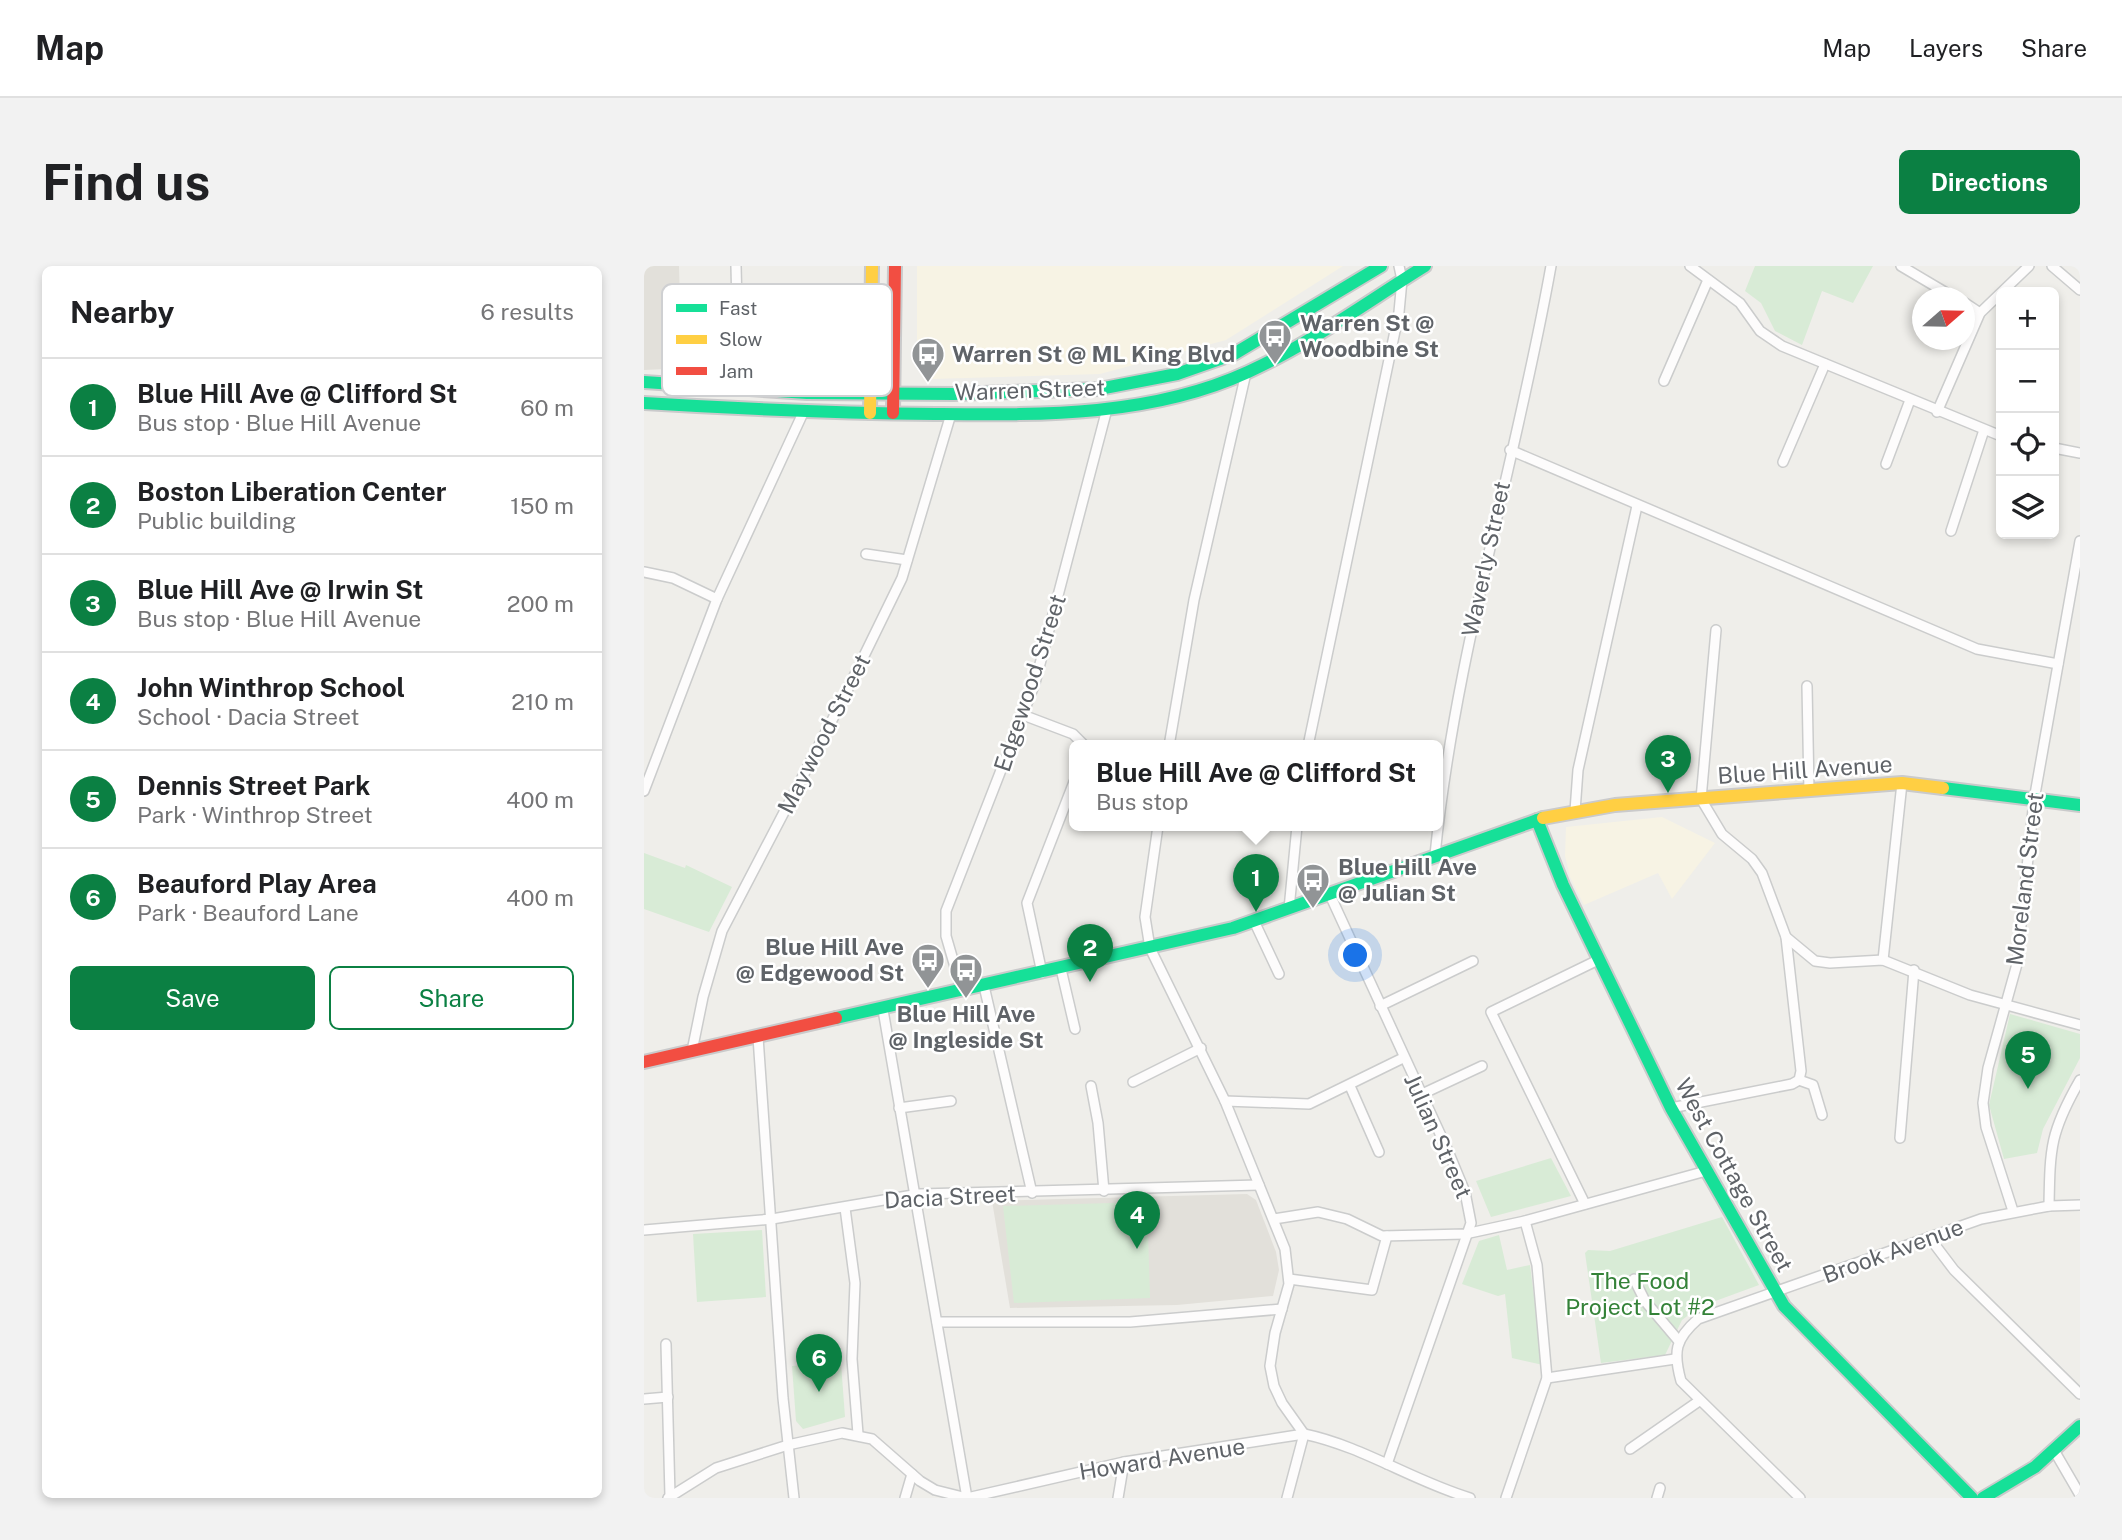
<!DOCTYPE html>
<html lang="en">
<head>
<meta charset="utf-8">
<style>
  :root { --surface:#fff; --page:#f2f2f2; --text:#202124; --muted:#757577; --line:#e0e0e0; --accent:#0b8043 }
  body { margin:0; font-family:"Public Sans",sans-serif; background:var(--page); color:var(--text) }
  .controls { position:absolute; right:21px; top:21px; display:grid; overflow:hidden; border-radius:10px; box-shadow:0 4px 10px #0003 }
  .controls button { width:63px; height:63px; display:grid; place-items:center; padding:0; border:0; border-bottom:2px solid var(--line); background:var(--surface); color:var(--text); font:35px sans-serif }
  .compass { position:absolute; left:1268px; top:21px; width:63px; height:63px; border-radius:50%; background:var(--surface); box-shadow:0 4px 10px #0003; rotate:70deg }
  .you { position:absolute; left:712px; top:690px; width:24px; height:24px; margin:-18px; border:5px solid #fff; border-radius:50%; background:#1a73e8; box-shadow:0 0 0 10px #1a73e833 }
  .badge { display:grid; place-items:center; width:46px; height:46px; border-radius:50%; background:var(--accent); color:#fff; font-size:23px; font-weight:700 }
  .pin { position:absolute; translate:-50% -58px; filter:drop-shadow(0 2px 4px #0008) }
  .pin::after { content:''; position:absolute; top:37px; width:24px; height:21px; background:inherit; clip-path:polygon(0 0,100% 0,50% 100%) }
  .popup { position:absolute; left:425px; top:474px; width:374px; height:91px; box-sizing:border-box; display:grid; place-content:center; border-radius:10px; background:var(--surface); filter:drop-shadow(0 2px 5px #0005); font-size:23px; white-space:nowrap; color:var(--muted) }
  .popup b { font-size:26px; color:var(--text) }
  .popup::after { content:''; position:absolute; left:50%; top:100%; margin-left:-14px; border:14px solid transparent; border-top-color:var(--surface) }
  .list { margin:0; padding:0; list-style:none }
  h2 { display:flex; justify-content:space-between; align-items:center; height:91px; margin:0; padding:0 28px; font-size:30px }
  h2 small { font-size:23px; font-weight:400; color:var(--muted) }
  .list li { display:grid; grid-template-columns:46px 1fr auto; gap:21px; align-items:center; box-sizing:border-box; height:98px; padding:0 28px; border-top:2px solid var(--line) }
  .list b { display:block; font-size:26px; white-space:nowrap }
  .list p { margin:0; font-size:23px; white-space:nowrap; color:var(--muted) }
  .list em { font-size:23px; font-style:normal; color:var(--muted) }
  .actions { display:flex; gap:14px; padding:21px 28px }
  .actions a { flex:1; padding:16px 0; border:2px solid var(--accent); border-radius:10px; text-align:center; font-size:24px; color:var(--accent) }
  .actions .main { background:var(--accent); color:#fff }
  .icon { flex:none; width:38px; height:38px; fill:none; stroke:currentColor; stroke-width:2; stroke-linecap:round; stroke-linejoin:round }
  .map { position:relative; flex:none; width:1436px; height:1232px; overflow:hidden; border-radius:10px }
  header { display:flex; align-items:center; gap:42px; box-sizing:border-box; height:98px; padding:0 35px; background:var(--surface); border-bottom:2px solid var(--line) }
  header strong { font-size:33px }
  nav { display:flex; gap:38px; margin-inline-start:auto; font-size:24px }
  .intro { display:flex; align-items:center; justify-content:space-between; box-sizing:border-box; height:168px; padding:0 42px }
  h1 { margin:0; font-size:49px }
  .button { padding:18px 32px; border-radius:10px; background:var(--accent); color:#fff; font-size:24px; font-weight:700 }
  main { display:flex; gap:42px; padding:0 42px }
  aside { flex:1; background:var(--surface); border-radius:10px; box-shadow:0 4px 10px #0003 }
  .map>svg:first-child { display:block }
  .commercial { fill:#f7f3e4 }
  .education { fill:#e2e0da }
  .green { fill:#d8ebd6 }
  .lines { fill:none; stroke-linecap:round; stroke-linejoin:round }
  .street-casing { stroke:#cbcccc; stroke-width:12 }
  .fast-casing { stroke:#cacacb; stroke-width:16 }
  .slow-casing { stroke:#cacacb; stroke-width:16 }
  .jam-casing { stroke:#cacacb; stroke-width:16 }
  .street { stroke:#fdfcfc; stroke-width:9 }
  .fast { stroke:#16e098; stroke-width:12 }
  .slow { stroke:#ffcf43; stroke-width:12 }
  .jam { stroke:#f24e42; stroke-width:12 }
  .labels { text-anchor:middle; stroke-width:5; stroke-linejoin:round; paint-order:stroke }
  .poi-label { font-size:23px; font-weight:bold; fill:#5f6368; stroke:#fff; text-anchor:start }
  .street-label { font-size:23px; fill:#5f6368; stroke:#fff }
  .park-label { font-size:23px; fill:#348238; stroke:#fff }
  .key { fill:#fff; stroke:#cfd0d2; stroke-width:2 }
  .key-label { font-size:19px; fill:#5f6368 }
</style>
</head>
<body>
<header>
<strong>Map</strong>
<nav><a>Map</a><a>Layers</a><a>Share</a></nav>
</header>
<div class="intro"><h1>Find us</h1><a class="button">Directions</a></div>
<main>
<aside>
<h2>Nearby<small>6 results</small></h2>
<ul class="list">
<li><span class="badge">1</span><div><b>Blue Hill Ave @ Clifford St</b><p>Bus stop · Blue Hill Avenue</p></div><em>60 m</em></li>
<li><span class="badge">2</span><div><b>Boston Liberation Center</b><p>Public building</p></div><em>150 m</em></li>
<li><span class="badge">3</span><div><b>Blue Hill Ave @ Irwin St</b><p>Bus stop · Blue Hill Avenue</p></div><em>200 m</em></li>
<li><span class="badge">4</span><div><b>John Winthrop School</b><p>School · Dacia Street</p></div><em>210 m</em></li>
<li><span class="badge">5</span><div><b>Dennis Street Park</b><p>Park · Winthrop Street</p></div><em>400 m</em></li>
<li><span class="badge">6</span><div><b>Beauford Play Area</b><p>Park · Beauford Lane</p></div><em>400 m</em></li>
</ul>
<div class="actions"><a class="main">Save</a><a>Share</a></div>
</aside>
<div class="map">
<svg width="1436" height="1232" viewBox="0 0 1436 1232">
  <rect width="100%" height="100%" fill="#efeeea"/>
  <g class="commercial">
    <polygon points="273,0 699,0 582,74 456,108 287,113 273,102"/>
    <polygon points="1018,551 1071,577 1028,633 1014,607 940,639 926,611 921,590 922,561"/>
  </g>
  <g class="education">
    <polygon points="0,0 35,0 36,36 83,34 83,100 0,104"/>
    <polygon points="603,928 612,934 632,986 635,1004 629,1030 533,1039 366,1042 348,935"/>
  </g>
  <g class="green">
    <polygon points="1111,0 1229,0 1209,37 1178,25 1158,79 1131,65 1117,37 1101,25"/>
    <polygon points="0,587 41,602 42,599 88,621 65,666 0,643"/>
    <polygon points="1366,748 1436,768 1436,792 1399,863 1393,887 1360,893 1345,839"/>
    <polygon points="907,892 927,930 847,951 832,915"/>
    <polygon points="503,936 506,1032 370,1037 359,940"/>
    <polygon points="1078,951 1115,1019 1055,1041 1038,1054 1021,1089 957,1097 941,987 944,984 966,985"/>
    <polygon points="118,964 122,1031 53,1036 49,968"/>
    <polygon points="855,969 863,1004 886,999 899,1099 868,1092 861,1028 854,1030 818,1018 835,975"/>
    <polygon points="197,1097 201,1151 159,1163 152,1155 148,1100"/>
  </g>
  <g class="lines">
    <defs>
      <g id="street">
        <polyline points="92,0 95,121"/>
        <polyline points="1046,0 1096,37 1116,65 1138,80 1357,170"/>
        <polyline points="1257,0 1311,32"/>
        <polyline points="1408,0 1436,24"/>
        <polyline points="1321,37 1336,47"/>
        <polyline points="1020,115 1064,14"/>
        <polyline points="1293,146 1336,47 1385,0"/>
        <polyline points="1410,182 1436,187"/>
        <polyline points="866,184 1333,383 1414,398"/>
        <polyline points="1139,196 1181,98"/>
        <polyline points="1242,198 1266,134"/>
        <polyline points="1307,265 1340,164"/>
        <polyline points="222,288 263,294"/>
        <polyline points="0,306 29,312 73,333"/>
        <polyline points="1163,420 1165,525"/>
        <polyline points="379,449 429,468 441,480"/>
        <polyline points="525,480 550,334 602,107"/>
        <polyline points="664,480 755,46 758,14 755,0"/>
        <polyline points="0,525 73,333 159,147"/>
        <polyline points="931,545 934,504 993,240"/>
        <polyline points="514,560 501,651 506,682 581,835 641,983 645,1018 631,1067 626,1100 630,1120 638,1137 660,1168 643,1232"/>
        <path d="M791,589c20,-200 81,-392 116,-589"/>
        <polyline points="686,629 804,885 821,926 827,957 743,1198"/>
        <polyline points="645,643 653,560"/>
        <polyline points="610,655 635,708"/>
        <polyline points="1142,671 1171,695 1186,697 1239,694 1326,729 1436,759"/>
        <polyline points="1239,694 1258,517"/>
        <polyline points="417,703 431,763"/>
        <polyline points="398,707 383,637 430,516"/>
        <polyline points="340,720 388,927"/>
        <polyline points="318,725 302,670 302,645 391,417 463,143"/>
        <polyline points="736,740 829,695"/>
        <polyline points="239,744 323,1232"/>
        <polyline points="114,771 139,1132 150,1232"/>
        <polyline points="48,785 59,731 78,665 197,437 258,312 307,148"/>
        <polyline points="1155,814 1169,819 1178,849"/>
        <polyline points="489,816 557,782"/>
        <polyline points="447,820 454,857 460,925"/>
        <polyline points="706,820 735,886"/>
        <polyline points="776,829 838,800"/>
        <polyline points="581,835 665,838 759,792"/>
        <polyline points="255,842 307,835"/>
        <polyline points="1027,842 1148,818 1155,814 1157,805 1142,671 1118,607 1108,593 1078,568 1057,533 1072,364"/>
        <polyline points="1256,872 1270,704"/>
        <polyline points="941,938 847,746 954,694"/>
        <path d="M1405,940c1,-58 1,-74 31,-126"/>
        <polyline points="201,942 211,1017 208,1093 214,1168"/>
        <polyline points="1369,945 1342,861 1339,837 1344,802 1373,698 1390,534 1436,275"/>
        <polyline points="630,953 674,946 703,953 738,970 821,968 881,955 1062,905"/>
        <polyline points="0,964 128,953 275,928 615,919"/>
        <polyline points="1285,971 1310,1004 1436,1128"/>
        <polyline points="645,1013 728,1024 743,970"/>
        <polyline points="990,1013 1001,1035 1034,1074"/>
        <polyline points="293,1056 486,1056 638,1043"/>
        <polyline points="22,1078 26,1230"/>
        <polyline points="903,1112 1031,1093"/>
        <polyline points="0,1133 24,1131"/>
        <polyline points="986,1183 1055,1135"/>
        <polyline points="1411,1186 1436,1229"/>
        <path d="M24,1232l48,-30 72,-23 54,-12 30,6 48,42 15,9 32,8 157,-36 180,-28c58,12 109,47 166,64"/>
        <polyline points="261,1232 268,1208"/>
        <polyline points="474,1232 480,1196"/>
        <polyline points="862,1232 903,1112 893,999 881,955"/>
        <polyline points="1013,1232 1016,1222"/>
        <path d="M1156,1232l-119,-117c-8,-29 -6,-42 17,-62l283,-100 68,-13 31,-1"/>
      </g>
      <g id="fast">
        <polyline points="0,116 163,127 310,128 455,123 533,108 590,88 737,0"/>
        <path d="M0,137c97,6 194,10 291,11 105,1 215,3 313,-42 62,-28 119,-70 177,-106"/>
        <polyline points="1299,522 1436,539"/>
        <polyline points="893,554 919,619 1027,842 1140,1040 1328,1232"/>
        <polyline points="192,752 589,662 899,552"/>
        <polyline points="1339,1232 1391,1201 1436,1160"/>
      </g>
      <g id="slow">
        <polyline points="226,147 228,0"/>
        <polyline points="899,552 971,539 1258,517 1299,522"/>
      </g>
      <g id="jam">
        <polyline points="249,147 251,0"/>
        <polyline points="0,796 192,752"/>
      </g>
    </defs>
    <use href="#street" class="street-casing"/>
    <use href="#fast" class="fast-casing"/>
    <use href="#slow" class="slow-casing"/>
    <use href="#jam" class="jam-casing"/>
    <use href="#street" class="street"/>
    <use href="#fast" class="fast"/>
    <use href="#slow" class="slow"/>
    <use href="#jam" class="jam"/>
  </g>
  <defs>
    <symbol id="bus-pin" viewBox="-11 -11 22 30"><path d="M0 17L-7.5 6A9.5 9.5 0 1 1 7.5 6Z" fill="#919496" stroke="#fff"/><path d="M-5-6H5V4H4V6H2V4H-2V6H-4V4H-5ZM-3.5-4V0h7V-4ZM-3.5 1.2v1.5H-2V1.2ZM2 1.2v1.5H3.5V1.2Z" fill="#fff"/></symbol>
  </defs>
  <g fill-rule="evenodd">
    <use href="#bus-pin" x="612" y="51" width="38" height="52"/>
    <use href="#bus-pin" x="265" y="69" width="38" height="52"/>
    <use href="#bus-pin" x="650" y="595" width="38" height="52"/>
    <use href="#bus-pin" x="265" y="675" width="38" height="52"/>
    <use href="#bus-pin" x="303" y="685" width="38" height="52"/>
  </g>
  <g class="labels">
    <g class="poi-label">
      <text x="656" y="65">Warren St @<tspan x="656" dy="26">Woodbine St</tspan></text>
      <text x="308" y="96">Warren St @ ML King Blvd</text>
      <text x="694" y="609">Blue Hill Ave<tspan x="694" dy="26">@ Julian St</tspan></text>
      <text x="260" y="689" text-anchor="end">Blue Hill Ave<tspan x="260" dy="26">@ Edgewood St</tspan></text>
      <text x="322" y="756" text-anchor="middle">Blue Hill Ave<tspan x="322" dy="26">@ Ingleside St</tspan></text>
    </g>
    <g class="street-label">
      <text transform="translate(386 124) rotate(-2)" y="8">Warren Street</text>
      <text transform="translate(842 293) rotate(-78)" y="8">Waverly Street</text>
      <text transform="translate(386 417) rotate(-72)" y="8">Edgewood Street</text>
      <text transform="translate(180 468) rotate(-63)" y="8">Maywood Street</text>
      <text transform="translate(1161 504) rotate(-4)" y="8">Blue Hill Avenue</text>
      <text transform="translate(1381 613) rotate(-83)" y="8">Moreland Street</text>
      <text transform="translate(794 870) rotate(66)" y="8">Julian Street</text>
      <text transform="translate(1090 909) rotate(61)" y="8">West Cottage Street</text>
      <text transform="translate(306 931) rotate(-3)" y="8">Dacia Street</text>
      <text transform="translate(1249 985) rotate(-20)" y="8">Brook Avenue</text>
      <text transform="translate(518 1193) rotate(-9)" y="8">Howard Avenue</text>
    </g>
    <g class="park-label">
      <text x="996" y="1023">The Food<tspan x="996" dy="26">Project Lot #2</tspan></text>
    </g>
  </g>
  <rect x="18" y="18" width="230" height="112" rx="10" class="key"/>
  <rect x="32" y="38" width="31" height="8" fill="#16e098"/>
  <rect x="32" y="69" width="31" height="9" fill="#ffcf43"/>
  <rect x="32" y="101" width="31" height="8" fill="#f24e42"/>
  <g class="key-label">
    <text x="75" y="49">Fast</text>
    <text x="75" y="80">Slow</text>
    <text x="75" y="112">Jam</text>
  </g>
</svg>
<div class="controls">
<button>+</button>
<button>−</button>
<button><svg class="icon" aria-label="locate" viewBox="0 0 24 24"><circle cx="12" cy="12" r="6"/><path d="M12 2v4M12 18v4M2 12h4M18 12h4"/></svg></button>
<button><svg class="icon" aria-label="layers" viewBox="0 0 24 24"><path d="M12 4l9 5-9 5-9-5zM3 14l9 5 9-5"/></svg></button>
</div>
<svg class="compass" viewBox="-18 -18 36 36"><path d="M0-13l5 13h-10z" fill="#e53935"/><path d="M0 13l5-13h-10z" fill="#757577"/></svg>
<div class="you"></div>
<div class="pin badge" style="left:612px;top:646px">1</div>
<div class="popup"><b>Blue Hill Ave @ Clifford St</b>Bus stop</div>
<div class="pin badge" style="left:446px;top:716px">2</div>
<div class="pin badge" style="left:1024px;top:527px">3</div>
<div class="pin badge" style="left:493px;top:983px">4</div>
<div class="pin badge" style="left:1384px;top:823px">5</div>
<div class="pin badge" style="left:175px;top:1126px">6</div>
</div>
</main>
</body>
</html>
